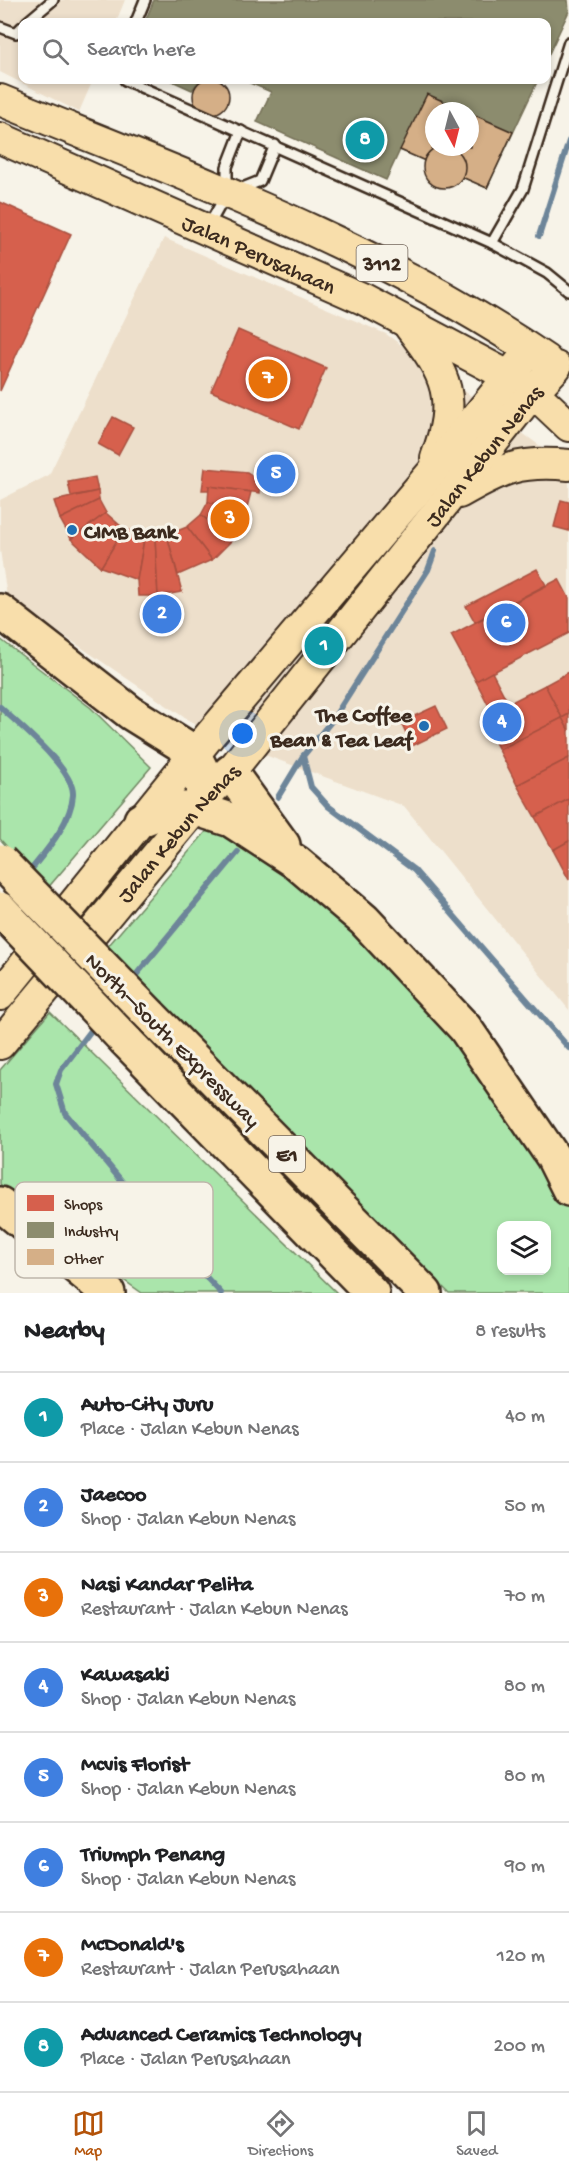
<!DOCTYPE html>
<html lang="en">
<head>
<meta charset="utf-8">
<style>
  :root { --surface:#fff; --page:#f6f6f6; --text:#202124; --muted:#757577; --line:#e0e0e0; --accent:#b45309 }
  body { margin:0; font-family:"Gochi Hand",sans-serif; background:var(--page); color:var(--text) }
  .controls { position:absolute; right:18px; bottom:18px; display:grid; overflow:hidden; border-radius:12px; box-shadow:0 3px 9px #0003 }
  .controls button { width:54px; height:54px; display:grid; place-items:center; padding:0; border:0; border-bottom:2px solid var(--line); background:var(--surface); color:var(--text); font:30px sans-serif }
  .compass { position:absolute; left:425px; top:102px; width:54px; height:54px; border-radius:50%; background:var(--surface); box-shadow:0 3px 9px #0003; rotate:173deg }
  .you { position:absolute; left:243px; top:734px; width:21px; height:21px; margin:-15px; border:4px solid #fff; border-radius:50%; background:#1a73e8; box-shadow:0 0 0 9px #1a73e833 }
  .badge { display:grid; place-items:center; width:39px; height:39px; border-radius:50%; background:var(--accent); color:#fff; font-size:20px; font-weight:700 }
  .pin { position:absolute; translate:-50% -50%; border:3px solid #fff; box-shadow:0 2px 6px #0006 }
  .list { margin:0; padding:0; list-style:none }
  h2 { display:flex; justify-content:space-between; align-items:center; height:78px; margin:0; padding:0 24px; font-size:26px }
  h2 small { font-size:20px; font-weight:400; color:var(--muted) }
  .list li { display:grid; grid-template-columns:39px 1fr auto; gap:18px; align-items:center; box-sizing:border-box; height:90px; padding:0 24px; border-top:2px solid var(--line) }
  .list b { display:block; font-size:22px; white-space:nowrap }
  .list p { margin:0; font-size:20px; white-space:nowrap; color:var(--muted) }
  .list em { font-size:20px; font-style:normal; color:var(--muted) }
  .icon { flex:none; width:33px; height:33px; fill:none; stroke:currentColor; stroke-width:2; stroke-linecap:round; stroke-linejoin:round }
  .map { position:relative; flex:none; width:569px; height:1293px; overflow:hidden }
  .search { position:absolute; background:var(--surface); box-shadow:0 3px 9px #0003; left:18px; right:18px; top:18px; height:66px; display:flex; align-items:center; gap:15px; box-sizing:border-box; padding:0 21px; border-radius:12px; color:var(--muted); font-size:22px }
  .sheet { height:798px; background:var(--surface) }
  nav { display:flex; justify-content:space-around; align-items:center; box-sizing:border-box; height:84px; border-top:2px solid var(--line); background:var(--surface); font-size:16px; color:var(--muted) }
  nav a { display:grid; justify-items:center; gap:3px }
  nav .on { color:var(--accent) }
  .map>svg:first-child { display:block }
  .built { fill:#eddfcb }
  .green { fill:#aae5ab; stroke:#728864; stroke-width:1.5; fill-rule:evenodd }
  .shops { fill:#d6604d; stroke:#a8503f; stroke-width:1.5 }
  .industry { fill:#8c8c6e; stroke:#746f56; stroke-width:1.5 }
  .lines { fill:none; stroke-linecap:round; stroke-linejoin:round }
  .stream { stroke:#6d8599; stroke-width:6 }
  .building { fill:#d5af87; stroke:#3b2a1e; stroke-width:1.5 }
  .lane-casing { stroke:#3b2a1e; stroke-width:14 }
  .primary-casing { stroke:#3b2a1e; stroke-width:34 }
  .highway-casing { stroke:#3b2a1e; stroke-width:38 }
  .lane { stroke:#f7f3e8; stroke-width:9 }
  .primary { stroke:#f8deab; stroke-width:30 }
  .highway { stroke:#f8deab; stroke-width:33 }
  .highway-bridge-casing { stroke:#3b2a1e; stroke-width:38; stroke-linecap:butt }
  .highway-bridge { stroke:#f8deab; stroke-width:33 }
  .poi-dot { fill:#1f6fb2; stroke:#f7f3e8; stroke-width:2 }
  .labels { text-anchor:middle; stroke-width:6; stroke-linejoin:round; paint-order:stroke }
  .shield { fill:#f7f3e8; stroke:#73665b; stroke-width:1.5 }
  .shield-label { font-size:21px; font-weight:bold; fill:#3b2a1e }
  .street-label { font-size:22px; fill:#3b2a1e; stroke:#f7f3e8 }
  .poi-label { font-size:22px; font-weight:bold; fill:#3b2a1e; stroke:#f7f3e8; text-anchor:start }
  .key { fill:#f7f3e8; stroke:#bfb7ab; stroke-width:1.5 }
  .key-label { font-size:16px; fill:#3b2a1e }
</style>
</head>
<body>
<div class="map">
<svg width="569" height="1293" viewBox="0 0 569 1293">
  <rect width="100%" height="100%" fill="#f7f3e8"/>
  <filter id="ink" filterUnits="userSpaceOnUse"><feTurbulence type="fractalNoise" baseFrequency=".0167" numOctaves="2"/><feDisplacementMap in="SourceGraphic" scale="12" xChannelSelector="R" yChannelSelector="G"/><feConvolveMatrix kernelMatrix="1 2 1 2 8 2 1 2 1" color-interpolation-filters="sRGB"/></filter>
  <g filter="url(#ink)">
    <g class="built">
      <polygon points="0,0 125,0 116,22 22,22 22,80 93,80 79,112 0,72"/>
      <polygon points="164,238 386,334 569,467 569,1010 404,806 210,735 7,597 0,550 0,500 49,475"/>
    </g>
    <g class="green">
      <polygon points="0,639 91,708 151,767 46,890 0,839"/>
      <path d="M210,827l40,13 175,158 68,83 76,127v85h-120l-346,-341zM502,1226h44v44h-44z"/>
      <polygon points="50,1012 337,1293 142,1293 50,1228 0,1184 0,1070"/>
    </g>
    <g class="shops">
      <polygon points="0,202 71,234 0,391"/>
      <polygon points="238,330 326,368 299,429 211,391"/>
      <polygon points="113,417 133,427 118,455 98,444"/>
      <polygon points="266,461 292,472 286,488 259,477"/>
      <polygon points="205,468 247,472 260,481 260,493 209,486 209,490 202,490"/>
      <polygon points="95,477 98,491 71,496 68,482"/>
      <polygon points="209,486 251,492 246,511 208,502"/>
      <polygon points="98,491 99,500 60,519 54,501"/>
      <polygon points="99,500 106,513 71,539 60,519"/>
      <polygon points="561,500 569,502 569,531 554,527"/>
      <polygon points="208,502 246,511 232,540 201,515"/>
      <polygon points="106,513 124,529 101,567 71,539"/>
      <polygon points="201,515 232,540 212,560 187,527"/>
      <polygon points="187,527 212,560 178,575 167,535"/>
      <polygon points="124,529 145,534 137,580 101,567"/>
      <polygon points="145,534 155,536 158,596 138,596 137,580"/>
      <polygon points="167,535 182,592 158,596 155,536"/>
      <polygon points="537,569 546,585 475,622 466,606"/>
      <polygon points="559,579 569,598 569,633 476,681 451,635"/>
      <polygon points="492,672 508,703 492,712 476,681"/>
      <polygon points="569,672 569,714 562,718 545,685"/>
      <polygon points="545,685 562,718 499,750 482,717"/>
      <polygon points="436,706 447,729 412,746 401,722"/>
      <polygon points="569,714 569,731 562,718"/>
      <polygon points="562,718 569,731 569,758 517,785 499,750"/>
      <polygon points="569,758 569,799 535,817 517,785"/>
      <polygon points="569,799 569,841 553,850 535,817"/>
      <polygon points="569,841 569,880 553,850"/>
    </g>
    <g class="industry">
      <polygon points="154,0 568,0 569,11 546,60 546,22 145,22"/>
      <polygon points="170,80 200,80 192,90"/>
      <polygon points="243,80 538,80 487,188 462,177 465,163 463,156 454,147 470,147 470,111 434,111 434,147 423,159 400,150 386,180 257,122 271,92"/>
    </g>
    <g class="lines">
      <g class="stream">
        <polyline points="539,236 569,141"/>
        <polyline points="435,551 428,570 333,719 303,756 311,787 328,806 414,870 569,1048"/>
        <path d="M0,707c18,17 75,63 73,88 -2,29 -29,58 -46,80"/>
        <polyline points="278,797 303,756"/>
        <polyline points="131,981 238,852"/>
        <polyline points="96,1024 61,1070 56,1084 65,1113 164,1232 221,1293"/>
      </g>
    </g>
    <g class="building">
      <circle cx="211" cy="96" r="18"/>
      <polygon points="427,94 465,111 434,111 434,147 470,147 470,113 513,132 487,188 400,150"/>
      <circle cx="444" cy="167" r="21"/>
    </g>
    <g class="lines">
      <defs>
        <g id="lane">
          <polyline points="27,22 53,0"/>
          <polyline points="136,22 145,0"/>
          <polyline points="0,27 16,33 22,27"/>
          <polyline points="125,80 492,243 523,189 569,42"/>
          <polyline points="240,189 260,181 275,145"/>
          <polyline points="209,225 227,193 227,167 241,131"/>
          <polyline points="492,243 547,273 569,291"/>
        </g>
        <g id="primary">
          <path d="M0,100c186,76 379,146 546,260"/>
          <path id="s1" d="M0,138l363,161 147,78 23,15 36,34"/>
          <path d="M410,327c38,49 48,72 26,131"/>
          <path d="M459,493c42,-24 60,-33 110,-28"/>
          <polyline points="0,995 210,735 430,475 530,350"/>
          <path id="s2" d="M0,1044l203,-245 27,-27 303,-380 23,-25"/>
        </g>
        <g id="highway">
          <polyline points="0,611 131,713 192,751 201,769 203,799"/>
          <polyline points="230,772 283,845"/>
          <polyline points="141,820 169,809 197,809 231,820 297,863 364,920 465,1028 553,1157 569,1189"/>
          <polyline points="150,1015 425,1293"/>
          <polyline points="126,1041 372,1293"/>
          <polyline points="0,1204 108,1293"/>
        </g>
      </defs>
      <use href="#lane" class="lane-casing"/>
      <use href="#primary" class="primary-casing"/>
      <use href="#highway" class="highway-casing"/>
      <use href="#lane" class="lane"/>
      <use href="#primary" class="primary"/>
      <use href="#highway" class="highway"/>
      <defs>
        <g id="highway-bridge">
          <polyline points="0,861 150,1015"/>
          <polyline points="0,909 126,1041"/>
        </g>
      </defs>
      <use href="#highway-bridge" class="highway-bridge-casing"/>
      <use href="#highway-bridge" class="highway-bridge"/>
    </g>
  </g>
  <g class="poi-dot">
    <circle cx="72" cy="530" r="6"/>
    <circle cx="424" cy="726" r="6"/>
  </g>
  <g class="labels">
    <g class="shield">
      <rect x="356.5" y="245" width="51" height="36" rx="4.5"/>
      <rect x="269" y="1136" width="36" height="36" rx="4.5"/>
    </g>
    <g class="shield-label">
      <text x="382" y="270">3112</text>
      <text x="287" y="1161">E1</text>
    </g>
    <g class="street-label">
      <text dy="8" stroke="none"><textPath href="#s1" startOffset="284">Jalan Perusahaan</textPath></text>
      <text dy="8" stroke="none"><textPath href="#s2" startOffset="762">Jalan Kebun Nenas</textPath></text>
      <text dy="8" stroke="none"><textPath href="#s2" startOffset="276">Jalan Kebun Nenas</textPath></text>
      <text transform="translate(174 1039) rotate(45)" y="8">North–South Expressway</text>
    </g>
    <g class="poi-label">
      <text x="84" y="538">CIMB Bank</text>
      <text x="412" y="721" text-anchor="end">The Coffee<tspan x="412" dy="25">Bean &amp; Tea Leaf</tspan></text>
    </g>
  </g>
  <rect x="15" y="1182" width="198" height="96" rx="9" class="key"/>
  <rect x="27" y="1195" width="27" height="16" fill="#d6604d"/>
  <rect x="27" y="1222" width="27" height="16" fill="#8c8c6e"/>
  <rect x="27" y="1249" width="27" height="16" fill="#d5af87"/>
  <g class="key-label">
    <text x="64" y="1209">Shops</text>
    <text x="64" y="1236">Industry</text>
    <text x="64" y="1263">Other</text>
  </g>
</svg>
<div class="controls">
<button><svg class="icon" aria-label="layers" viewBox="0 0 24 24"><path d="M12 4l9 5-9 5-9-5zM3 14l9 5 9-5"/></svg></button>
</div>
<svg class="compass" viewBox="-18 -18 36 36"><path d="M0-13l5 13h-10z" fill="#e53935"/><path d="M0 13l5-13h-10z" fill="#757577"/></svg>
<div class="you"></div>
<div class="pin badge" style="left:324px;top:646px;background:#0f9aa8">1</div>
<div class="pin badge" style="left:162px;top:614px;background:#3f7fe0">2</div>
<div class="pin badge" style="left:230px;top:519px;background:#e8710a">3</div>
<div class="pin badge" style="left:502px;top:722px;background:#3f7fe0">4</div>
<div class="pin badge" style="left:276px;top:474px;background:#3f7fe0">5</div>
<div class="pin badge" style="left:506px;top:623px;background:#3f7fe0">6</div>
<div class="pin badge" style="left:268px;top:379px;background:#e8710a">7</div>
<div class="pin badge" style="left:365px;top:140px;background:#0f9aa8">8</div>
<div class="search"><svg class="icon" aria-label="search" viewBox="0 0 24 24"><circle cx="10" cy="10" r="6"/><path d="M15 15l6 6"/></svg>Search here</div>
</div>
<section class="sheet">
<h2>Nearby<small>8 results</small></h2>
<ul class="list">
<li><span class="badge" style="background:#0f9aa8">1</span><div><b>Auto-City Juru</b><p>Place · Jalan Kebun Nenas</p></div><em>40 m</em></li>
<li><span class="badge" style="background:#3f7fe0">2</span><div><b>Jaecoo</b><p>Shop · Jalan Kebun Nenas</p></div><em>50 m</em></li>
<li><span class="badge" style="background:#e8710a">3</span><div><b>Nasi Kandar Pelita</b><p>Restaurant · Jalan Kebun Nenas</p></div><em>70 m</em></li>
<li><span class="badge" style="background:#3f7fe0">4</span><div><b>Kawasaki</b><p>Shop · Jalan Kebun Nenas</p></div><em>80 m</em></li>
<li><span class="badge" style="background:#3f7fe0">5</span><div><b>Mcvis Florist</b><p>Shop · Jalan Kebun Nenas</p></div><em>80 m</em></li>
<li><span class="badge" style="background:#3f7fe0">6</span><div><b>Triumph Penang</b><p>Shop · Jalan Kebun Nenas</p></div><em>90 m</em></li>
<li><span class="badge" style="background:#e8710a">7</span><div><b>McDonald's</b><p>Restaurant · Jalan Perusahaan</p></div><em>120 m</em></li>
<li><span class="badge" style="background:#0f9aa8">8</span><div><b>Advanced Ceramics Technology</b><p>Place · Jalan Perusahaan</p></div><em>200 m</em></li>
</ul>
</section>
<nav>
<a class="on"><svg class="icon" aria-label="map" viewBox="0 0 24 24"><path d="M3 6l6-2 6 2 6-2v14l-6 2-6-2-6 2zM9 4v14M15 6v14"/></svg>Map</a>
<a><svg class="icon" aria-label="directions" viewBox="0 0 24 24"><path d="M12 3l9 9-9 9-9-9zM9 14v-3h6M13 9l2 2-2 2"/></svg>Directions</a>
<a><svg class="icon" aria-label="saved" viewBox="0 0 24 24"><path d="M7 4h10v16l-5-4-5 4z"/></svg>Saved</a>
</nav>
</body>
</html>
